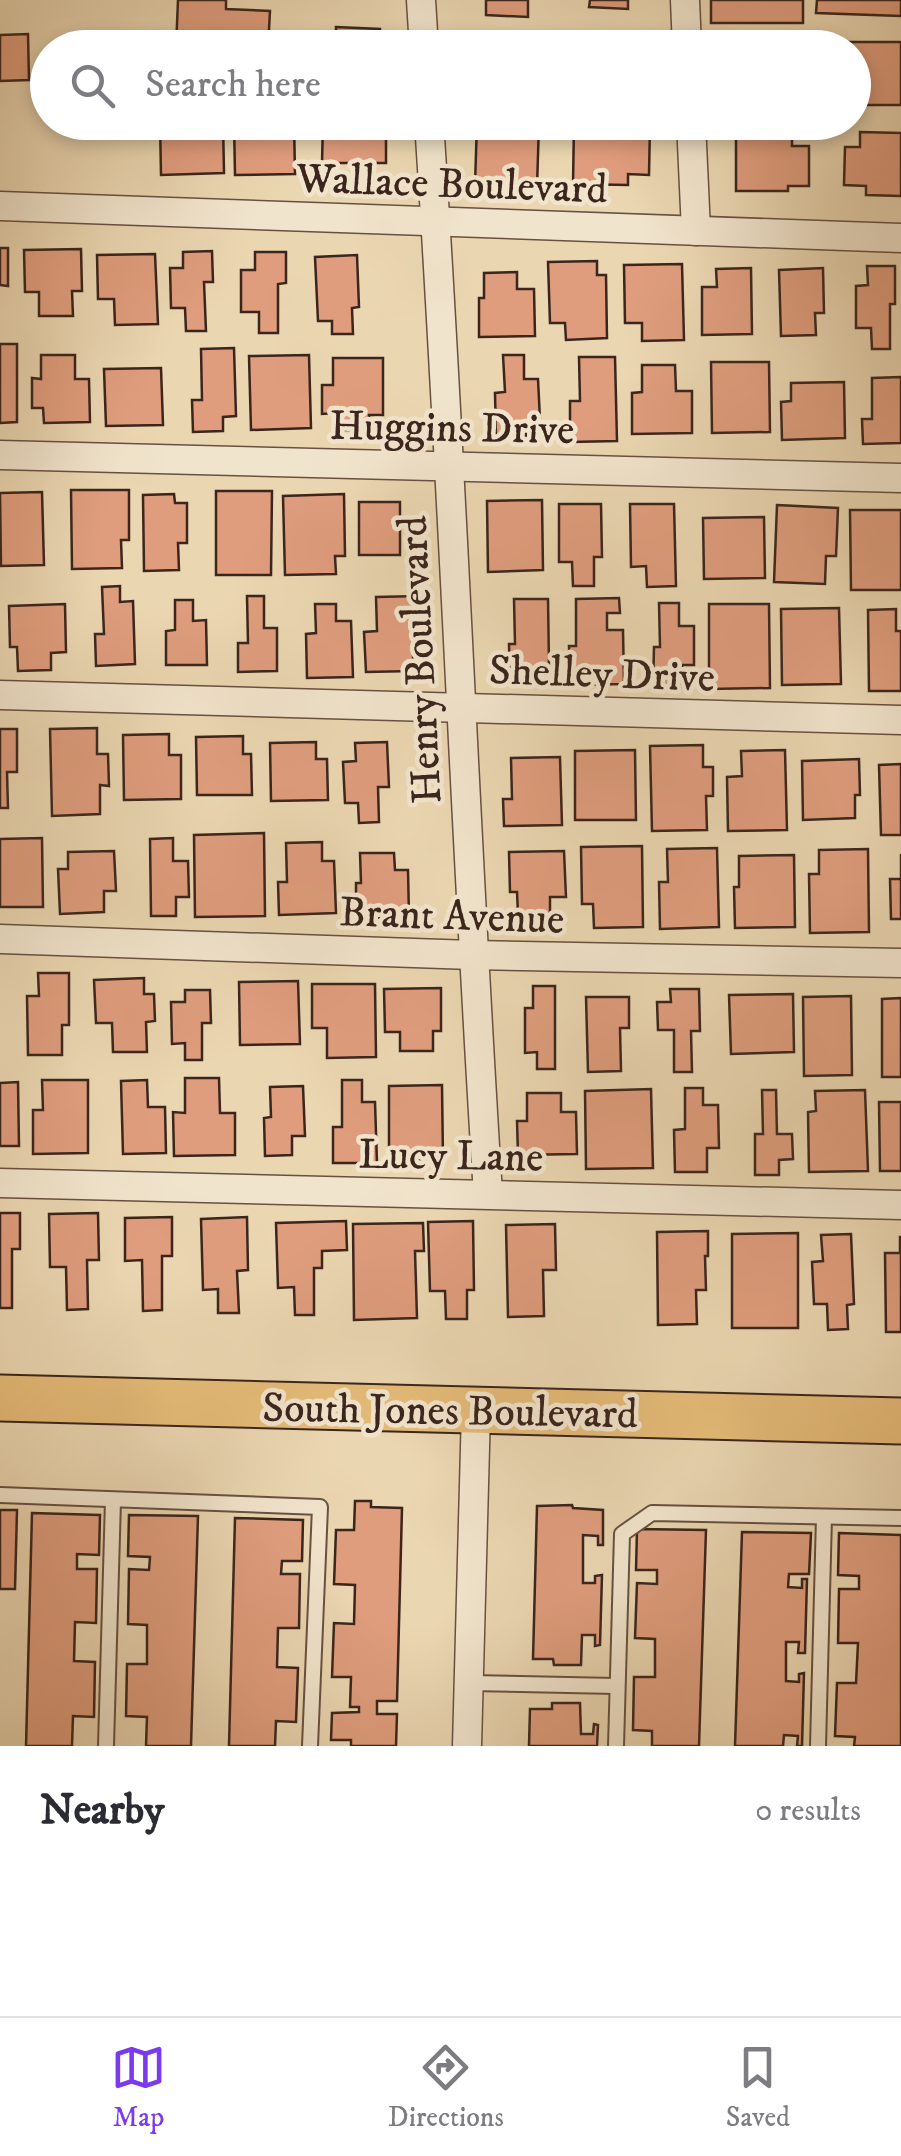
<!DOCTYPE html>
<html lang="en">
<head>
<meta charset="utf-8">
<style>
  :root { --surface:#fff; --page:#f7f7f7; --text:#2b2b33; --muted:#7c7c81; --line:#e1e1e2; --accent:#7c3aed }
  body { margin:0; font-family:"IM FELL DW Pica",serif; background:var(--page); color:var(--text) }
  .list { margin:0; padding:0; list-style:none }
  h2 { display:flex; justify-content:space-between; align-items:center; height:130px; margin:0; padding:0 40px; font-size:42px }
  h2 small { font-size:32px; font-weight:400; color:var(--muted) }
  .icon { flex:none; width:55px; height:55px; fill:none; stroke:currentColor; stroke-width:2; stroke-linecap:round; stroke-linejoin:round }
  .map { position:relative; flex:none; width:901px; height:1746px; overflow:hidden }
  .search { position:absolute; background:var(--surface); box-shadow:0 5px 15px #0003; left:30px; right:30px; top:30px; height:110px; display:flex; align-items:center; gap:25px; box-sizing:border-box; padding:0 35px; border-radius:55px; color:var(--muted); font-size:38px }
  .sheet { height:270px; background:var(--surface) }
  nav { display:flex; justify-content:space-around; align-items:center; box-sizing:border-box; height:140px; border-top:2px solid var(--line); background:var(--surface); font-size:28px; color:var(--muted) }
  nav a { display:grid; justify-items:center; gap:5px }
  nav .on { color:var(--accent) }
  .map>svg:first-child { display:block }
  .building { fill:#df9d7d; stroke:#3b251c; stroke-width:2.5 }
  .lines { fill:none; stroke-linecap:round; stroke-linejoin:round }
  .lane-casing { stroke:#675141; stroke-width:18 }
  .street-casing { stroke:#675141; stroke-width:31 }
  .primary-casing { stroke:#3b251c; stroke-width:49 }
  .lane { stroke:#f1e4cc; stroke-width:14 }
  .street { stroke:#f1e4cc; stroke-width:28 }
  .primary { stroke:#e5bb78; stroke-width:45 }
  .labels { text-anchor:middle; stroke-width:9; stroke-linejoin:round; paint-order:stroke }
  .street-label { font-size:42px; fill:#3b251c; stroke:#f1e4cc }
</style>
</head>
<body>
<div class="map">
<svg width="901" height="1746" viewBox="0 0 901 1746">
  <rect width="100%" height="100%" fill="#ead6b1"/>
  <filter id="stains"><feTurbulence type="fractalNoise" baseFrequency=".002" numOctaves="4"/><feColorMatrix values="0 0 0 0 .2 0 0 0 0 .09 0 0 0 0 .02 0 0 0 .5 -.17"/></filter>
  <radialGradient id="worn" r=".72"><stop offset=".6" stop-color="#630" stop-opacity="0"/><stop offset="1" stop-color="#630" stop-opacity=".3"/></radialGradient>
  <g class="building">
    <polygon points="178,0 226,0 226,9 270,11 268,48 176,48"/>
    <polygon points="486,0 528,0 528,17 486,15"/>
    <polygon points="590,0 628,0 628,9 589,7"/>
    <rect x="711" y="0" width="92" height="23"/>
    <polygon points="817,0 901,0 901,16 816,13"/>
    <polygon points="336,27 380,29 379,48 319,48 319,40 336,40"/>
    <polygon points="28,34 29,80 0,81 0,35"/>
    <polygon points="570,34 656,36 655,48 569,48"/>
    <polygon points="474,40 546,41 546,48 474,48"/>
    <polygon points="829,42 901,42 901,105 854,105 854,48 829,48"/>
    <polygon points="160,122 223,122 224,173 161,175"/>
    <polygon points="234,122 294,122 295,174 235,175"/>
    <polygon points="323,122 386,122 386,163 322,163"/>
    <polygon points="477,122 539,123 537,187 475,185"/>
    <polygon points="574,124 650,125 649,175 628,174 628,185 573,184"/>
    <polygon points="736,129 792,129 792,146 809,146 809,186 788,186 788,191 736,191"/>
    <polygon points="860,132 901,133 901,196 866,195 866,186 844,185 845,147 860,147"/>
    <polygon points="0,248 8,248 8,286 0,285"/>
    <polygon points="81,249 82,291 72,291 73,316 39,316 39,292 25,292 24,250"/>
    <polygon points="212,251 213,282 204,282 206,331 186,331 185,308 171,308 170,268 183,268 183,252"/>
    <polygon points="255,252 286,252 286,283 278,284 278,333 259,333 259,312 241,312 241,270 255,270"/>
    <polygon points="155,254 158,324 115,325 114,299 98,299 97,255"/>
    <polygon points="357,255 359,307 352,308 353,334 332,334 332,321 318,321 315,257"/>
    <polygon points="597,261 597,275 606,275 607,338 566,340 565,323 550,323 548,262"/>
    <polygon points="682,264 684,340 642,341 642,323 625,323 624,265"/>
    <polygon points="867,266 895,266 895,304 890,304 890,349 872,349 871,328 856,328 856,286 868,285"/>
    <polygon points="751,268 752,334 702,335 702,287 717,287 716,269"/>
    <polygon points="823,268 824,313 815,313 816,335 781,336 779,270"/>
    <polygon points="517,272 517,289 534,289 535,336 479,337 479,298 484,298 484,273"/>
    <polygon points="0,344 17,344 17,422 0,423"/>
    <polygon points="234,348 236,416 223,417 223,431 193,432 192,400 202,400 201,349"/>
    <polygon points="41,355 75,355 75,379 89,379 90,422 44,423 43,408 32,408 32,378 41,379"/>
    <polygon points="309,355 311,428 251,430 249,356"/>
    <polygon points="503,355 524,355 524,379 538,379 540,420 526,421 526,437 496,439 495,393 505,392"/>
    <polygon points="579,357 615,357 617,441 570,442 570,401 580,401"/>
    <polygon points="333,358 383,358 383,415 369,415 369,430 336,430 336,413 322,414 322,385 333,385"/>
    <polygon points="711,362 769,362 770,432 712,433"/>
    <polygon points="642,365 675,365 676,391 692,391 692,433 632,434 632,393 642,392"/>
    <polygon points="161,368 163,425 106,426 104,369"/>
    <polygon points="901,377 901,443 863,444 862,419 872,419 872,378"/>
    <polygon points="844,382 845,438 782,440 781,402 791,401 791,383"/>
    <polygon points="71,490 129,490 129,540 121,540 122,568 72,569"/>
    <polygon points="216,491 272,491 271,575 216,575"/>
    <polygon points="42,492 44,565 1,566 0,493"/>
    <polygon points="174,494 175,503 187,503 187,543 178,543 179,570 144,571 143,495"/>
    <polygon points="344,494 345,556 335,556 336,574 285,575 283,496"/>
    <polygon points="542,500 543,570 488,572 487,501"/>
    <rect x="359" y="502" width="41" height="53"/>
    <polygon points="559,504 601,504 602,557 594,557 594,586 573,586 572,562 559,562"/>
    <polygon points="630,504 674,504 676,586 647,587 646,566 631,567"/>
    <polygon points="777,505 838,508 836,556 826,556 825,584 774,582"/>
    <polygon points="850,510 901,510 901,590 851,590"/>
    <polygon points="764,517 765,578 704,579 703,518"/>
    <polygon points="120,586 120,602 133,601 135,664 96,666 95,634 104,634 102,587"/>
    <polygon points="247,596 264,596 264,628 277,628 277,671 238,672 238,643 248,643"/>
    <polygon points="419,596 421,644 413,645 413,671 366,672 364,632 377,631 376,597"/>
    <polygon points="619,598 620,613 607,613 607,630 623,630 624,684 570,685 569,646 576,646 576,599"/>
    <polygon points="514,599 548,599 549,665 536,666 536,684 510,685 509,644 515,644"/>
    <polygon points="175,600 193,600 193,621 206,620 207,665 166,665 166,631 175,630"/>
    <polygon points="659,603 679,603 679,626 694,626 694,665 682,665 682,688 653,688 654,647 660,647"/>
    <polygon points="65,604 66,652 51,653 51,670 18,671 17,647 10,647 9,606"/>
    <polygon points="315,604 336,604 336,621 351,621 353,677 307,678 306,634 316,633"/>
    <polygon points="709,604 769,604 770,688 709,689"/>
    <polygon points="839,608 841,684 782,685 781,609"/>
    <polygon points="896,609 896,631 901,631 901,691 869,691 868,610"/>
    <polygon points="97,728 97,754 108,754 109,786 100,785 100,814 52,816 50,729"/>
    <polygon points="0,729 17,729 17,772 7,772 8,808 0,808"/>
    <polygon points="169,734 169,755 181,755 181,799 124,800 123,735"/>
    <polygon points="243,736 243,754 251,754 252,795 197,795 196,737"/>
    <polygon points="316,742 316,759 327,759 328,800 271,801 270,743"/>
    <polygon points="387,742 389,787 378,787 379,822 359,823 358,803 345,803 343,762 356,761 355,743"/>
    <polygon points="703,745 703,767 713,767 713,796 706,796 707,830 652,831 650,746"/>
    <polygon points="635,750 636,820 575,820 575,751"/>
    <polygon points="785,750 787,830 728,831 727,777 742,776 741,751"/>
    <polygon points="560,757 562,825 504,826 503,799 512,799 511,758"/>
    <polygon points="859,759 860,795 855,795 855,818 803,820 802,761"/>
    <polygon points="901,764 901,835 881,835 879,765"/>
    <polygon points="264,833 265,916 195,917 194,835"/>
    <polygon points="42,838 43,907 0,907 0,839"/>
    <polygon points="173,838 173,861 188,861 189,897 176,897 176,916 151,916 150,839"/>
    <polygon points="322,842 322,861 334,861 336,913 279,915 278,882 287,882 286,843"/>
    <polygon points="642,846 643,927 594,928 593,904 582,904 581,847"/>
    <polygon points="717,848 719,927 660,929 659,882 668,882 667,849"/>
    <polygon points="868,849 869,932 810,933 809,874 819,874 819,850"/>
    <polygon points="114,851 116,891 104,891 104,912 60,914 58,869 68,869 68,852"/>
    <polygon points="564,851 566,897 550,897 550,913 518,914 517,892 510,892 509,852"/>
    <polygon points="360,853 394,853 395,870 408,870 409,917 356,918 356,883 361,883"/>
    <polygon points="901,854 901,919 891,919 890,879 901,879"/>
    <polygon points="794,855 795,927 735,928 734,887 739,887 739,856"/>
    <polygon points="38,973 69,973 69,1025 62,1025 62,1055 28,1055 27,996 39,996"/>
    <polygon points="144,978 144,994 154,994 155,1021 146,1022 147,1052 113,1052 112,1023 96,1023 94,980"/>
    <polygon points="298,981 300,1044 240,1045 239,982"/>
    <polygon points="312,984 375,984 376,1057 327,1058 327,1028 312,1028"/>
    <polygon points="533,986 555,986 555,1069 537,1069 537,1052 525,1053 525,1008 533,1008"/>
    <polygon points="441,988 441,1031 433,1031 433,1051 400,1051 400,1032 385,1032 384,989"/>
    <polygon points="670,989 699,989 700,1031 691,1031 692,1072 674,1072 674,1030 658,1030 657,1002 671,1002"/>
    <polygon points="185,990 210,990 211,1023 202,1023 202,1060 185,1060 185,1043 172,1044 171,1002 185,1002"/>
    <polygon points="793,994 794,1052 731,1054 729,995"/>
    <polygon points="851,996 852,1075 804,1076 803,997"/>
    <polygon points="586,997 629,997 629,1028 620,1028 621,1071 588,1072"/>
    <polygon points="901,998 901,1077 882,1077 882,999"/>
    <polygon points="185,1078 219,1078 220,1113 235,1113 235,1155 174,1156 173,1112 185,1113"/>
    <polygon points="42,1080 88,1080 88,1153 33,1154 33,1110 43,1110"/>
    <polygon points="147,1080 148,1107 165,1107 166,1153 123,1154 121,1081"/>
    <polygon points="342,1080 362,1080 362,1102 375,1102 377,1163 333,1163 333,1127 342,1127"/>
    <polygon points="18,1082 19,1146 0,1146 0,1083"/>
    <polygon points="442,1085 443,1159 389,1159 389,1086"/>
    <polygon points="303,1086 305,1136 292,1136 292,1155 265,1156 264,1118 271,1117 270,1087"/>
    <polygon points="685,1088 703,1088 703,1105 718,1105 719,1148 707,1148 707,1172 675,1172 674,1130 685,1129"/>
    <polygon points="651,1089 653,1168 586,1169 585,1091"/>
    <polygon points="762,1090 776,1090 777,1134 792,1134 793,1159 779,1160 779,1175 755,1175 755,1134 763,1134"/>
    <polygon points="865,1090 868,1171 809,1172 808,1112 816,1111 815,1091"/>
    <polygon points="527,1093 561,1093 561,1112 576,1112 577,1154 518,1155 517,1121 527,1121"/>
    <polygon points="879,1102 901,1102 901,1171 880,1171"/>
    <polygon points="0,1213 20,1213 20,1249 12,1249 12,1308 0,1308"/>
    <polygon points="98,1213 99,1260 87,1260 88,1309 67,1310 66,1267 50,1267 49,1214"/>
    <polygon points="172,1217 172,1256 162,1256 162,1310 143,1311 142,1260 125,1261 125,1218"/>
    <polygon points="247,1217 248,1270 237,1271 239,1313 218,1313 218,1289 203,1290 201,1219"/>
    <polygon points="346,1221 347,1250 322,1251 322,1268 314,1268 314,1315 295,1315 294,1287 278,1288 276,1223"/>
    <polygon points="473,1221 474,1290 467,1290 467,1319 446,1319 445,1291 430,1291 428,1222"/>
    <polygon points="423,1223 424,1251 415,1251 417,1318 354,1320 353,1224"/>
    <polygon points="555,1224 556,1270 543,1270 544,1316 508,1317 506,1225"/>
    <polygon points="708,1231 708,1256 705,1256 706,1290 696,1290 697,1324 658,1325 657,1232"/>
    <polygon points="798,1233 798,1328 732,1328 732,1234"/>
    <polygon points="851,1234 854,1304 847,1305 848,1329 828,1330 827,1304 814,1304 812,1262 823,1261 821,1235"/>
    <polygon points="900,1237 901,1237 901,1332 886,1332 885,1253 900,1253"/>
    <polygon points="355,1501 371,1501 371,1507 402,1508 397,1701 377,1701 377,1714 397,1714 396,1746 351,1746 351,1740 331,1740 332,1713 359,1712 359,1707 350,1707 351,1677 332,1677 334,1623 354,1624 355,1585 334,1584 336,1530 354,1530"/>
    <polygon points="572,1505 573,1508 603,1510 603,1545 598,1545 598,1536 583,1535 583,1583 595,1583 595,1576 602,1575 600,1645 595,1646 595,1635 582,1635 581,1665 554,1665 553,1659 533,1659 537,1506"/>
    <polygon points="0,1510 17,1510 15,1589 0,1589"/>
    <polygon points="32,1513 100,1515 99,1555 77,1554 77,1569 97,1569 96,1623 75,1622 74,1661 95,1662 94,1717 73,1716 72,1746 26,1746"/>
    <polygon points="129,1515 198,1516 191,1746 146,1746 147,1717 126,1716 127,1664 147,1664 147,1625 128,1624 129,1569 149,1570 150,1557 128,1556"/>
    <polygon points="235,1518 303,1520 302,1561 282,1561 281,1574 300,1574 299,1628 278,1628 277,1667 298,1668 296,1722 276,1721 275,1746 229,1746"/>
    <polygon points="637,1529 706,1530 699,1746 652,1746 652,1731 633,1730 634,1677 655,1677 655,1639 635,1638 637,1583 657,1584 657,1570 636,1570"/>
    <polygon points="742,1532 811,1533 809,1574 789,1574 788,1587 802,1588 802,1579 807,1579 805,1653 798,1653 799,1642 786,1642 786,1681 799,1682 799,1674 804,1673 802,1746 797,1746 798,1736 784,1735 783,1746 735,1746"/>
    <polygon points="839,1533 901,1535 901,1746 854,1746 855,1737 835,1736 837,1683 856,1683 858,1643 838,1643 839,1589 859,1589 859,1576 838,1575"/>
    <polygon points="552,1703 580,1703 581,1734 593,1734 594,1724 598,1725 597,1746 529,1746 530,1709 552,1709"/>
  </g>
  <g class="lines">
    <defs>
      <g id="lane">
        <polyline points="0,1495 320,1507 310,1746"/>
        <polyline points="469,1683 616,1686"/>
        <polyline points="106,1746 113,1500"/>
        <polyline points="616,1746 622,1534 652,1513 901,1518"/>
        <polyline points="818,1746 824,1517"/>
      </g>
      <g id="street">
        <polyline points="421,0 424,48"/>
        <polyline points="685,0 687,48"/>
        <path d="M429,122c24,358 36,715 59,1072"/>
        <polyline points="691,122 696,231"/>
        <polyline points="0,206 901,238"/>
        <polyline points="0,455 901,478"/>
        <polyline points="0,695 901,720"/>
        <polyline points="0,939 472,955 901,963"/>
        <polyline points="0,1183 901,1205"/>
        <polyline points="467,1746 476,1410"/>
      </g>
      <polyline id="primary" points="0,1398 901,1421"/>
    </defs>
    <use href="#lane" class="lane-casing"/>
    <use href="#street" class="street-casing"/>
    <use href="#primary" class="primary-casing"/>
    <use href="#lane" class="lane"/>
    <use href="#street" class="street"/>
    <use href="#primary" class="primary"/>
  </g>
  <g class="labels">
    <g class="street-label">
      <text transform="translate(452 182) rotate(2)" y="15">Wallace Boulevard</text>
      <text transform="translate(452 426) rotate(1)" y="15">Huggins Drive</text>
      <text transform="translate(418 660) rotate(-93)" y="15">Henry Boulevard</text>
      <text transform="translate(602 672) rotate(2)" y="15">Shelley Drive</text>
      <text transform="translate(452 914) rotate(2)" y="15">Brant Avenue</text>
      <text transform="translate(451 1154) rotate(1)" y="15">Lucy Lane</text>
      <text transform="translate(450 1409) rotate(1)" y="15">South Jones Boulevard</text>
    </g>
  </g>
  <rect width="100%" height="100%" filter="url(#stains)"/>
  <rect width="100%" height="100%" fill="url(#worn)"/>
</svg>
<div class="search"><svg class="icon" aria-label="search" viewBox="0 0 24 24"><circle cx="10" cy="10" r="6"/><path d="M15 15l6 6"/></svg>Search here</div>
</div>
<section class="sheet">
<h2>Nearby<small>0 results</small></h2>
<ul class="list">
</ul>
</section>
<nav>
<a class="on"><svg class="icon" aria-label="map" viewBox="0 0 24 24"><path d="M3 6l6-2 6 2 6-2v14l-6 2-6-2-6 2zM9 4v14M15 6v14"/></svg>Map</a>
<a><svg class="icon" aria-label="directions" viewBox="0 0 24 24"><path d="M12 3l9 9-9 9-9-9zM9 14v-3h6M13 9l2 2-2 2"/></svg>Directions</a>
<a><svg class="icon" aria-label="saved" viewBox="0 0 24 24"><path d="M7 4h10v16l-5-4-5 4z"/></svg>Saved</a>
</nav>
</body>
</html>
